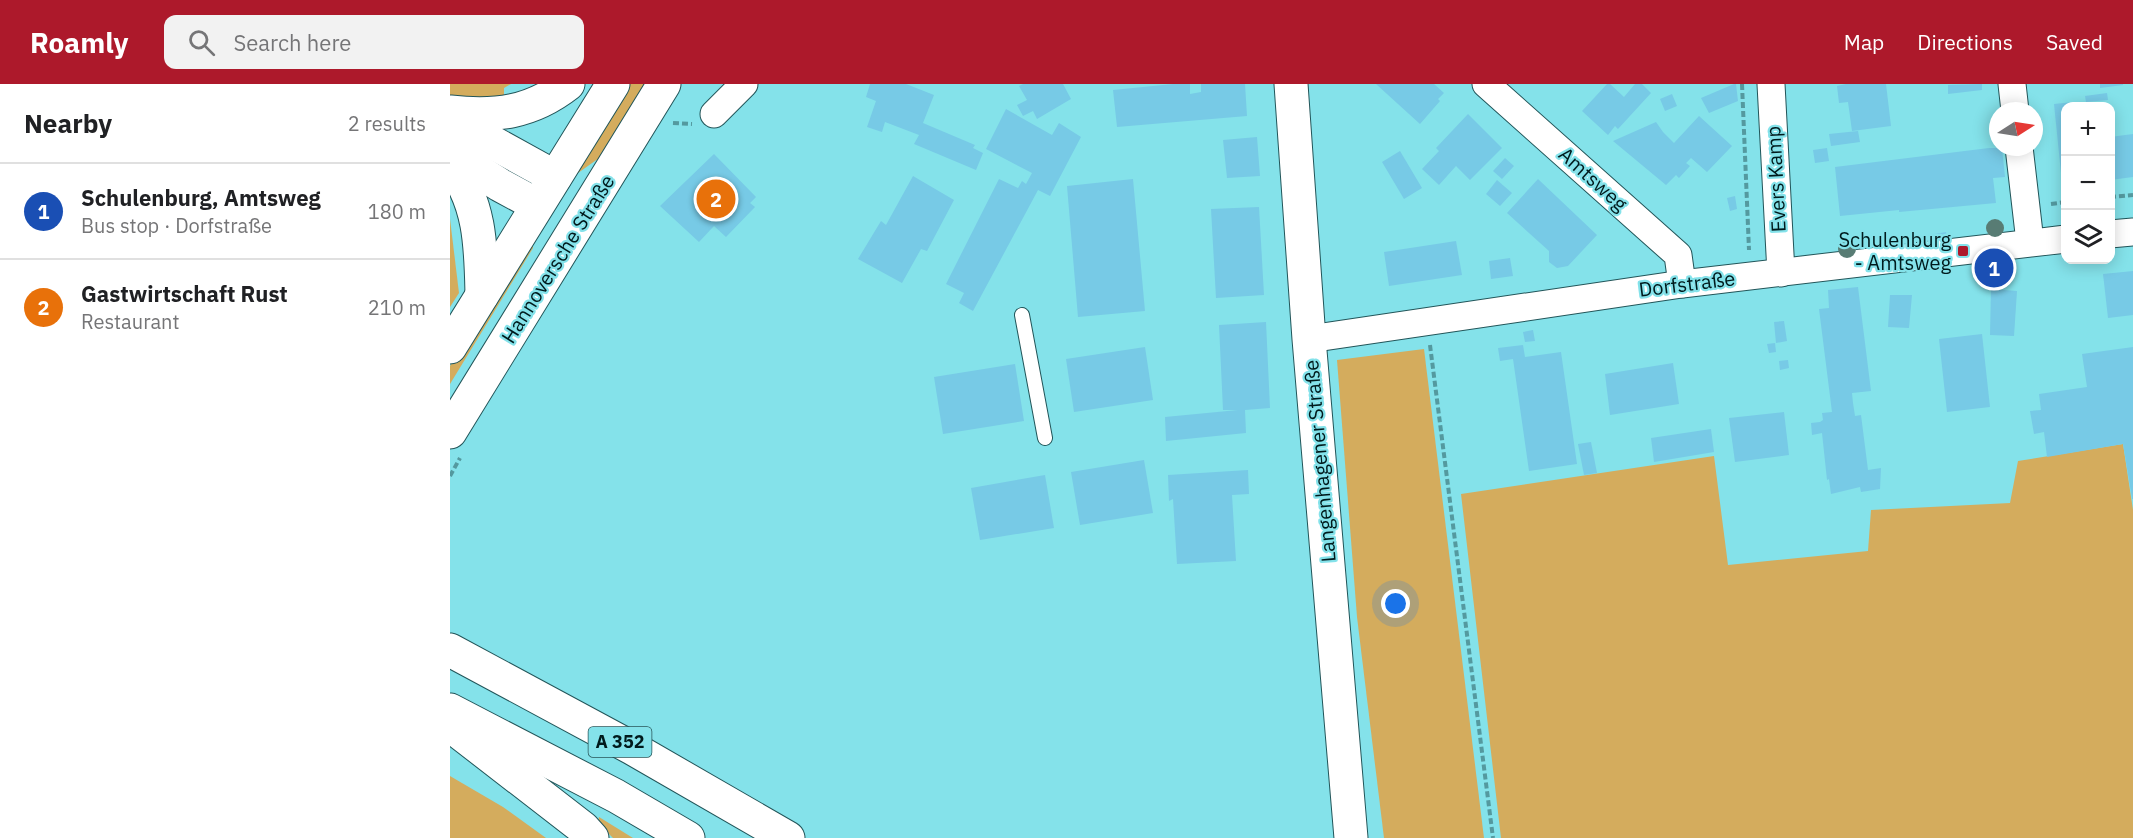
<!DOCTYPE html>
<html lang="en">
<head>
<meta charset="utf-8">
<style>
  :root { --surface:#fff; --page:#f2f2f2; --text:#202124; --muted:#757577; --line:#e0e0e0; --accent:#ad192b }
  body { margin:0; font-family:"IBM Plex Sans",sans-serif; background:var(--page); color:var(--text) }
  .controls { position:absolute; right:18px; top:18px; display:grid; overflow:hidden; border-radius:12px; box-shadow:0 3px 15px #0003 }
  .controls button { width:54px; height:54px; display:grid; place-items:center; padding:0; border:0; border-bottom:2px solid var(--line); background:var(--surface); color:var(--text); font:30px sans-serif }
  .compass { position:absolute; left:1539px; top:18px; width:54px; height:54px; border-radius:50%; background:var(--surface); box-shadow:0 3px 15px #0003; rotate:78deg }
  .you { position:absolute; left:946px; top:520px; width:21px; height:21px; margin:-15px; border:4px solid #fff; border-radius:50%; background:#1a73e8; box-shadow:0 0 0 9px #1a73e833 }
  .badge { display:grid; place-items:center; width:39px; height:39px; border-radius:50%; background:var(--accent); color:#fff; font-size:20px; font-weight:700 }
  .pin { position:absolute; translate:-50% -50%; border:3px solid #fff; box-shadow:0 2px 6px #0006 }
  .list { margin:0; padding:0; list-style:none }
  h2 { display:flex; justify-content:space-between; align-items:center; height:78px; margin:0; padding:0 24px; font-size:26px }
  h2 small { font-size:20px; font-weight:400; color:var(--muted) }
  .list li { display:grid; grid-template-columns:39px 1fr auto; gap:18px; align-items:center; box-sizing:border-box; height:96px; padding:0 24px; border-top:2px solid var(--line) }
  .list b { display:block; font-size:22px; white-space:nowrap }
  .list p { margin:0; font-size:20px; white-space:nowrap; color:var(--muted) }
  .list em { font-size:20px; font-style:normal; color:var(--muted) }
  .icon { flex:none; width:33px; height:33px; fill:none; stroke:currentColor; stroke-width:2; stroke-linecap:round; stroke-linejoin:round }
  .map { position:relative; flex:none; width:1683px; height:754px; overflow:hidden }
  header { display:flex; align-items:center; gap:36px; box-sizing:border-box; height:84px; padding:0 30px; background:var(--accent); color:#fff }
  header strong { font-size:28px }
  nav { display:flex; gap:33px; margin-inline-start:auto; font-size:21px }
  .search { width:420px; height:54px; background:var(--page); display:flex; align-items:center; gap:15px; box-sizing:border-box; padding:0 21px; border-radius:12px; color:var(--muted); font-size:22px }
  main { display:flex }
  aside { flex:1; background:var(--surface) }
  .map>svg:first-child { display:block }
  .green { fill:#d4ac5d }
  .building { fill:#77cae6 }
  .lines { fill:none; stroke-linecap:round; stroke-linejoin:round }
  .service-casing { stroke:#225559; stroke-width:16 }
  .minor-casing { stroke:#225559; stroke-width:29 }
  .secondary-casing { stroke:#225559; stroke-width:35 }
  .motorway-casing { stroke:#225559; stroke-width:35 }
  .path { stroke:#54999f; stroke-width:4; stroke-dasharray:6 3; stroke-linecap:butt }
  .service { stroke:#fff; stroke-width:14 }
  .minor { stroke:#fff; stroke-width:27 }
  .secondary { stroke:#fff; stroke-width:33 }
  .motorway { stroke:#fff; stroke-width:33 }
  .tree { fill:#587c74 }
  .poi-dot { fill:#ad192b; stroke:#84e2ea; stroke-width:2 }
  .labels { text-anchor:middle; stroke-width:4.5; stroke-linejoin:round; paint-order:stroke }
  .shield { fill:#84e2ea; stroke:#28565a; stroke-width:1.5 }
  .shield-label { font-size:18px; font-weight:bold; fill:#001a1c }
  .street-label { font-size:20px; fill:#001a1c; stroke:#84e2ea }
  .poi-label { font-size:20px; fill:#001a1c; stroke:#84e2ea; text-anchor:end }
</style>
</head>
<body>
<header>
<strong>Roamly</strong>
<div class="search"><svg class="icon" aria-label="search" viewBox="0 0 24 24"><circle cx="10" cy="10" r="6"/><path d="M15 15l6 6"/></svg>Search here</div>
<nav><a>Map</a><a>Directions</a><a>Saved</a></nav>
</header>
<main>
<aside>
<h2>Nearby<small>2 results</small></h2>
<ul class="list">
<li><span class="badge" style="background:#1a4fb4">1</span><div><b>Schulenburg, Amtsweg</b><p>Bus stop · Dorfstraße</p></div><em>180 m</em></li>
<li><span class="badge" style="background:#e8710a">2</span><div><b>Gastwirtschaft Rust</b><p>Restaurant</p></div><em>210 m</em></li>
</ul>
</aside>
<div class="map">
<svg width="1683" height="754" viewBox="0 0 1683 754">
  <rect width="100%" height="100%" fill="#84e2ea"/>
  <g class="green">
    <polygon points="0,0 61,0 54,4 54,16 0,16"/>
    <polygon points="176,0 198,0 152,72 128,89 121,85"/>
    <polygon points="0,135 9,209 0,223"/>
    <polygon points="83,158 83,164 0,300 0,282 42,213"/>
    <polygon points="974,265 1034,754 934,754 907,533 887,276"/>
    <polygon points="1673,360 1683,426 1683,754 1051,754 1011,410 1264,372 1278,481 1418,467 1421,426 1560,419 1568,377"/>
    <polygon points="0,692 53,723 96,754 0,754"/>
    <polygon points="149,733 183,754 163,754 148,739"/>
  </g>
  <g class="building">
    <polygon points="420,0 456,0 484,11 473,39 525,61 523,64 533,69 526,86 464,60 469,51 435,38 432,48 417,43 426,17 416,13"/>
    <polygon points="573,0 613,0 621,15 587,35 583,27 573,32 567,21 577,16 569,2"/>
    <polygon points="723,0 740,0 740,10 751,8 751,0 795,0 797,32 667,43 663,6"/>
    <polygon points="926,0 984,0 994,9 988,15 990,17 970,40"/>
    <polygon points="1157,0 1160,0 1174,13 1185,0 1192,0 1201,9 1168,45 1165,42 1158,51 1132,27"/>
    <polygon points="1284,0 1286,0 1288,17 1259,29 1251,14"/>
    <polygon points="1396,0 1436,0 1441,42 1402,47 1398,18 1389,19 1387,2"/>
    <polygon points="1532,0 1532,6 1498,10 1498,1"/>
    <polygon points="1650,0 1673,0 1673,1 1650,4"/>
    <polygon points="1657,9 1658,16 1636,18 1635,12"/>
    <polygon points="1222,10 1227,22 1215,27 1210,15"/>
    <polygon points="1623,18 1623,22 1616,22 1616,88 1611,89 1604,20"/>
    <polygon points="556,25 602,51 609,39 631,53 600,112 588,106 523,227 509,219 514,209 496,200 549,95 568,104 572,97 576,100 582,89 536,65"/>
    <polygon points="1018,30 1052,64 1020,96 1006,82 989,101 972,85 989,67 986,64"/>
    <polygon points="1249,32 1282,62 1257,88 1241,74 1236,79 1240,82 1229,94 1226,91 1216,101 1163,57 1206,38 1213,48 1224,59"/>
    <polygon points="1408,47 1410,58 1381,62 1379,50"/>
    <polygon points="1683,50 1683,93 1660,96 1660,53"/>
    <polygon points="807,53 810,92 777,94 773,56"/>
    <polygon points="1377,64 1379,77 1365,79 1363,66"/>
    <polygon points="1539,64 1552,64 1555,93 1543,94 1546,119 1449,128 1449,126 1390,132 1385,83"/>
    <polygon points="950,67 972,104 954,115 932,78"/>
    <polygon points="264,70 306,113 300,119 305,123 276,153 264,142 249,158 210,122"/>
    <polygon points="1055,74 1064,82 1052,95 1043,87"/>
    <polygon points="463,92 504,116 477,167 471,165 452,199 408,175 431,137 436,141"/>
    <polygon points="683,95 695,227 628,233 617,102"/>
    <polygon points="1088,95 1147,151 1118,182 1107,184 1099,178 1099,167 1057,129"/>
    <polygon points="1047,96 1062,109 1050,122 1036,110"/>
    <polygon points="1285,112 1287,125 1280,127 1277,114"/>
    <polygon points="809,123 814,211 766,214 761,125"/>
    <polygon points="1496,148 1497,155 1480,157 1479,151"/>
    <polygon points="1006,157 1012,191 939,202 934,168"/>
    <polygon points="1060,174 1063,192 1041,195 1039,177"/>
    <polygon points="1683,187 1683,231 1658,234 1653,190"/>
    <polygon points="1408,203 1421,307 1402,309 1403,319 1405,332 1411,331 1418,386 1431,384 1430,405 1411,408 1410,403 1381,410 1379,395 1377,396 1372,349 1362,351 1361,339 1370,338 1373,336 1372,329 1382,328 1369,225 1379,224 1378,206"/>
    <polygon points="1541,205 1567,207 1564,252 1540,251"/>
    <polygon points="1440,211 1462,211 1459,244 1438,243"/>
    <polygon points="1334,237 1337,257 1326,259 1324,238"/>
    <polygon points="816,238 820,324 795,326 796,349 716,357 715,333 788,326 773,326 769,241"/>
    <polygon points="1083,246 1085,257 1075,258 1073,248"/>
    <polygon points="1532,250 1540,323 1497,328 1489,255"/>
    <polygon points="1325,259 1326,268 1319,269 1317,260"/>
    <polygon points="1073,261 1075,273 1111,268 1127,380 1079,387 1063,275 1050,277 1048,264"/>
    <polygon points="695,263 703,316 624,328 616,275"/>
    <polygon points="1683,263 1683,415 1682,415 1673,360 1597,373 1594,348 1584,350 1580,327 1591,326 1589,310 1637,303 1632,270"/>
    <polygon points="1338,276 1339,284 1330,286 1329,277"/>
    <polygon points="1223,279 1229,320 1160,331 1155,290"/>
    <polygon points="565,280 574,337 493,350 484,293"/>
    <polygon points="1334,328 1339,371 1285,378 1279,334"/>
    <polygon points="1261,345 1264,368 1204,378 1201,354"/>
    <polygon points="1141,358 1147,389 1134,391 1128,360"/>
    <polygon points="694,376 703,429 630,441 621,388"/>
    <polygon points="798,386 799,410 782,411 786,477 727,480 723,415 719,417 718,391"/>
    <polygon points="595,391 604,444 530,456 521,404"/>
  </g>
  <g class="lines">
    <defs>
      <polyline id="service" points="572,231 595,354"/>
      <g id="minor">
        <polyline points="1036,0 1228,171 1232,200"/>
        <polyline points="1321,0 1331,189"/>
        <polyline points="1562,0 1565,27"/>
        <polyline points="264,30 294,0"/>
        <polyline points="1569,63 1580,158"/>
        <polyline points="1660,150 1683,148"/>
        <polyline points="859,255 1232,200 1616,155"/>
      </g>
      <g id="secondary">
        <polyline points="841,0 859,255 901,754"/>
        <polyline points="0,263 163,0"/>
        <polyline points="0,348 214,0"/>
      </g>
      <g id="motorway">
        <path d="M0,28c45,5 81,1 118,-28"/>
        <polyline points="0,35 105,93"/>
        <polyline points="0,69 50,101 87,121"/>
        <path d="M0,80c31,38 31,85 32,131"/>
        <polyline points="0,566 182,664 338,754"/>
        <polyline points="0,626 166,712 238,754"/>
        <polyline points="5,645 133,744 142,754"/>
      </g>
    </defs>
    <use href="#service" class="service-casing"/>
    <use href="#minor" class="minor-casing"/>
    <use href="#secondary" class="secondary-casing"/>
    <use href="#motorway" class="motorway-casing"/>
    <g class="path">
      <polyline points="1292,0 1299,166"/>
      <polyline points="223,39 242,40"/>
      <polyline points="1660,113 1683,111"/>
      <polyline points="1601,120 1616,118"/>
      <polyline points="980,261 1043,754"/>
      <polyline points="0,392 10,374"/>
    </g>
    <use href="#service" class="service"/>
    <use href="#minor" class="minor"/>
    <use href="#secondary" class="secondary"/>
    <use href="#motorway" class="motorway"/>
  </g>
  <g class="tree">
    <circle cx="1545" cy="144" r="9"/>
    <circle cx="1397" cy="165" r="9"/>
  </g>
  <rect class="poi-dot" x="1507" y="161" width="12" height="12" rx="3"/>
  <g class="labels">
    <rect class="shield" x="138.5" y="643" width="63" height="30" rx="4.5"/>
    <g class="shield-label">
      <text x="170" y="664">A 352</text>
    </g>
    <g class="street-label">
      <text transform="translate(1143 95) rotate(42)" y="7">Amtsweg</text>
      <text transform="translate(1326 95) rotate(-93)" y="7">Evers Kamp</text>
      <text transform="translate(108 175) rotate(-58)" y="7">Hannoversche Straße</text>
      <text transform="translate(1237 200) rotate(-7)" y="7">Dorfstraße</text>
      <text transform="translate(870 377) rotate(-95)" y="7">Langenhagener Straße</text>
    </g>
    <g class="poi-label">
      <text x="1501" y="163">Schulenburg<tspan x="1501" dy="23">- Amtsweg</tspan></text>
    </g>
  </g>
</svg>
<div class="controls">
<button>+</button>
<button>−</button>
<button><svg class="icon" aria-label="layers" viewBox="0 0 24 24"><path d="M12 4l9 5-9 5-9-5zM3 14l9 5 9-5"/></svg></button>
</div>
<svg class="compass" viewBox="-18 -18 36 36"><path d="M0-13l5 13h-10z" fill="#e53935"/><path d="M0 13l5-13h-10z" fill="#757577"/></svg>
<div class="you"></div>
<div class="pin badge" style="left:1544px;top:184px;background:#1a4fb4">1</div>
<div class="pin badge" style="left:266px;top:115px;background:#e8710a">2</div>
</div>
</main>
</body>
</html>
